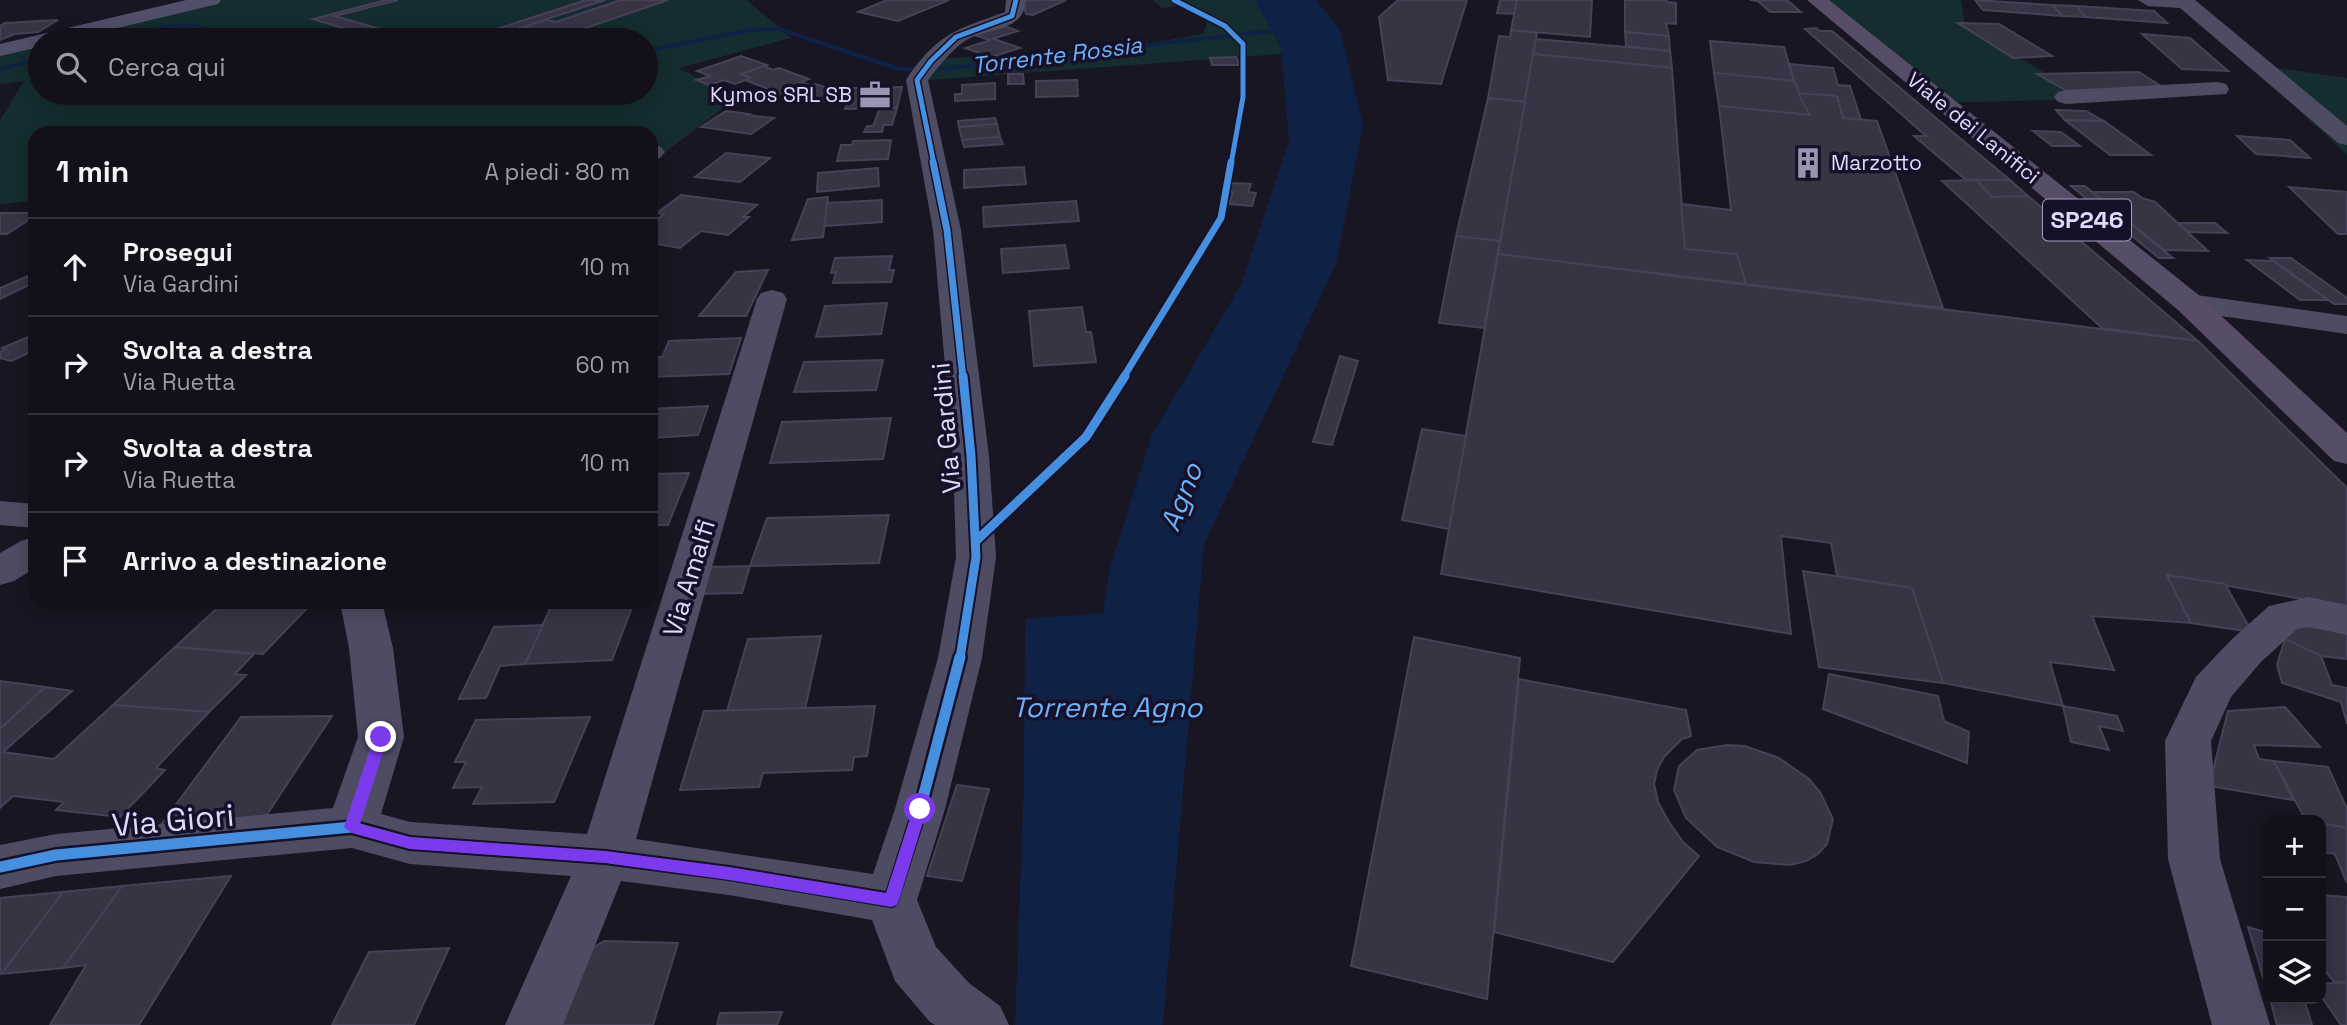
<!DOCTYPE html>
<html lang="it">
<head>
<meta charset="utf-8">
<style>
  :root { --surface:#13101a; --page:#201e27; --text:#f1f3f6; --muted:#9d9da2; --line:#323039 }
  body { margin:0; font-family:"Space Grotesk",sans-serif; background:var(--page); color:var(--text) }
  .controls { position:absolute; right:21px; bottom:21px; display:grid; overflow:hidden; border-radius:14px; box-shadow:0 4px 18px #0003 }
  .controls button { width:63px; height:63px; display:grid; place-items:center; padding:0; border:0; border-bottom:2px solid var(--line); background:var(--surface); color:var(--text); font:35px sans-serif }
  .stop { position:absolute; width:21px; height:21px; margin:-16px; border:5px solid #7c3aed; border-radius:50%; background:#fff }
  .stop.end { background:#7c3aed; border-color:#fff; box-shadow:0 2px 7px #0008 }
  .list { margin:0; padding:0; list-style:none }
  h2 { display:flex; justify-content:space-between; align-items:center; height:91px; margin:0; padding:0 28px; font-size:30px }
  h2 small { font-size:23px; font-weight:400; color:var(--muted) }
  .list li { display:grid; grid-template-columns:46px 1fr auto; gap:21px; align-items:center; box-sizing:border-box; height:98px; padding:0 28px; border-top:2px solid var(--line) }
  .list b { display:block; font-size:26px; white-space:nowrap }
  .list p { margin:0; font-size:23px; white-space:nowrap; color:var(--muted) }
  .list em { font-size:23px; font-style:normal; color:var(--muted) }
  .icon { flex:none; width:38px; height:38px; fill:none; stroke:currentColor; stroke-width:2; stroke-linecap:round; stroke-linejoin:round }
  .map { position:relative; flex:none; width:2347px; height:1025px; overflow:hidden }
  .search { position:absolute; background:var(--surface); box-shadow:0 4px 18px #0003; left:28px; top:28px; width:630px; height:77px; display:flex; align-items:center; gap:18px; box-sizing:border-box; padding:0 24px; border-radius:38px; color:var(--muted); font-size:26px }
  .panel { position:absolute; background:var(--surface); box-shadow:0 4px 18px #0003; left:28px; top:126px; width:630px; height:483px; border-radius:21px }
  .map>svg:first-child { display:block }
  .green { fill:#152d30 }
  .water { fill:#102146 }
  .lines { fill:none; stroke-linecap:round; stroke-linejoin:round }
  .stream { fill:#102146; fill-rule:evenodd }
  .building { fill:#383444; stroke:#464156; stroke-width:2 }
  .minor { fill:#4e4c63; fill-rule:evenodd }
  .secondary { fill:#514f69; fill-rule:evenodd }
  .primary { fill:#574d67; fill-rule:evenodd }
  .cycleway-far3-casing { stroke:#161128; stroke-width:8 }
  .cycleway-far2-casing { stroke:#161128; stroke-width:10 }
  .cycleway-far1-casing { stroke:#161128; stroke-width:13 }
  .cycleway-casing { stroke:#161128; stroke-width:16 }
  .cycleway-far3 { stroke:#468fdf; stroke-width:5 }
  .cycleway-far2 { stroke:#468fdf; stroke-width:7 }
  .cycleway-far1 { stroke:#468fdf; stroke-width:9 }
  .cycleway { stroke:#468fdf; stroke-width:11 }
  .route { fill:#7c3aed }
  .labels { text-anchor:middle; stroke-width:7; stroke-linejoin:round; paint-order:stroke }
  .far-poi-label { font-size:21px; fill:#dfdafd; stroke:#161128; text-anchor:end }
  .far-street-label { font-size:21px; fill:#dfdafd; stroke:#161128 }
  .far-water-label { font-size:23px; font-style:italic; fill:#6db2f9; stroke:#161128 }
  .shield { fill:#161128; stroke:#a39ebd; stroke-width:2 }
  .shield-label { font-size:24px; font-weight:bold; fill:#dfdafd }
  .street-label { font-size:26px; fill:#dfdafd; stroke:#161128 }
  .water-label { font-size:28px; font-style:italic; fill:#6db2f9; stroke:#161128 }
  .near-street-label { font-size:32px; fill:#dfdafd; stroke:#161128 }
</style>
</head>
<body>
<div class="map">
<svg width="2347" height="1025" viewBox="0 0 2347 1025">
  <rect width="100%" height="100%" fill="#191623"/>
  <g class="green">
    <polygon points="211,0 747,0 791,38 679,68 735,99 651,163 651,133 35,133 35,201 0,204 0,120 24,81 0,84 0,53 40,42 40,93 646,93 646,40 49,40"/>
    <path d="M1153,0h102l26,47v7l-365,27 16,-22 191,-11 80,-14 4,-11c-17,-20 -21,-19 -45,-15z"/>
    <polygon points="1810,0 1961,0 1965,23 2086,99 1938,103"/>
    <polygon points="2249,64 2347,78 2347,155"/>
  </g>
  <polygon class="water" points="1255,0 1316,0 1340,30 1363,125 1336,264 1204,544 1163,1025 1015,1025 1024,782 1025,619 1103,613 1110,568 1152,434 1241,285 1289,141 1281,47"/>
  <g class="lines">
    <g class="stream">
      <path d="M193,24l68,16c-25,1 -48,-12 -72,-12 -28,0 -55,13 -83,12l59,-15z"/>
      <polygon points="780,27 901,67 933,68 1288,27 1292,29 1288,31 933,72 897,71 779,31 751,32 646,53 646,49 751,28"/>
      <polygon points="40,57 40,61 0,71 0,67"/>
    </g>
  </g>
  <g class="building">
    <polygon points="386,0 398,0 335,16 417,40 383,40 313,19"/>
    <polygon points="586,0 605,0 483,40 463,40"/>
    <polygon points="621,0 668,0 550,40 500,40 532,29 524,27 546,20 556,22"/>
    <polygon points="887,0 949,0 898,21 858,12"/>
    <polygon points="1028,0 1066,0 1033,15 1026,14 1023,3"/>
    <polygon points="1398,0 1467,0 1441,84 1388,80 1379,17"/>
    <polygon points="1500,0 1517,0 1514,14 1497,13"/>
    <polygon points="1517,0 1592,0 1590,37 1511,30"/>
    <polygon points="1625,0 1666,0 1667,2 1676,3 1676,24 1666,23 1669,36 1625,32"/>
    <polygon points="1750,0 1787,0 1801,12 1770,12 1758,1"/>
    <polygon points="1975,0 2052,5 2063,16 1983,10"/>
    <polygon points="2052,5 2076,6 2086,17 2063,16"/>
    <polygon points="2076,6 2154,11 2167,23 2086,17"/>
    <polygon points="58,20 38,32 15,34 0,40 0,26 5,23"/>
    <polygon points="1958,23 1999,24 2052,56 2013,58"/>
    <polygon points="1005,26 1018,31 989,40 975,35"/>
    <polygon points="1816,28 1820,31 1832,31 2010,180 1966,180 1914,136 1926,136 1805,29"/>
    <polygon points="1511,30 1537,33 1525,102 1488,98 1499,36 1510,37"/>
    <polygon points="1625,32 1669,36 1670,51 1626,46"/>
    <polygon points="2142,34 2190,38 2228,71 2182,69"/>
    <polygon points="994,39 1020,48 991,57 965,48"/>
    <polygon points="1536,39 1670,51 1672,68 1533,54"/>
    <polygon points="1710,41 1784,47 1794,81 1714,73"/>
    <polygon points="1533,54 1672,68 1685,249 1737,254 1746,284 1498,254"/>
    <polygon points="741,56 767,65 741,74 751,78 735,84 724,80 709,85 696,80 710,76 697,71"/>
    <polygon points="1236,57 1240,65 1212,65 1210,58"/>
    <polygon points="1789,64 1833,68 1838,85 1850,86 1861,120 1843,118 1837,96 1798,93"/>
    <polygon points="764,66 773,70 779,68 809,79 801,82 810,85 783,95 745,80 751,78 741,74"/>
    <polygon points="2139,72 2164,88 2067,91 2037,74"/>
    <polygon points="1714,73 1794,81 1810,115 1719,106"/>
    <polygon points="1008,74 1023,74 1024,84 1008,84"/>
    <polygon points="1077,80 1078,96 1036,97 1036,81"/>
    <polygon points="995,83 995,99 955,101 955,94 962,94 962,85"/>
    <polygon points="815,84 838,91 851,91 852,88 848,101 802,102 783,95"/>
    <polygon points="902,87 897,108 845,109 852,88"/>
    <polygon points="1798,93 1837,96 1843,118 1877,121 1943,308 1746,284 1737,254 1685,249 1681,204 1731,210 1719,106 1810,115"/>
    <polygon points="1488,98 1525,102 1500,241 1456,236"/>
    <polygon points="880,108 897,108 892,125 884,125 882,132 864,132 867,126 873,126"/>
    <polygon points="2056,110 2086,111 2104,121 2065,120"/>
    <polygon points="726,111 749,114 747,115 774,118 751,134 701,127"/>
    <polygon points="995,118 997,124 959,127 958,121"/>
    <polygon points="2065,120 2104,121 2151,155 2110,155"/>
    <polygon points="997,124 1000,137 962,140 959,127"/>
    <polygon points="2033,131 2061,132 2080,146 2052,146"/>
    <polygon points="2237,136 2290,140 2310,158 2256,154"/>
    <polygon points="1000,137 1003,144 964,147 962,140"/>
    <polygon points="891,140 888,159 837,161 841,145 852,145 853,141"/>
    <polygon points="726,153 770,158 740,182 695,177"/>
    <polygon points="1024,167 1026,184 964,188 964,170"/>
    <polygon points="878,168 879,186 817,192 818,173"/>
    <polygon points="1976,180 2010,180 2028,196 1992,197"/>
    <polygon points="1976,180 1992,197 2028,196 2198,341 2102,328 1942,181"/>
    <polygon points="1232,183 1251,184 1248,192 1256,193 1252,206 1229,204 1233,192 1228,192"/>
    <polygon points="2071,186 2085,186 2173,258 2159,258"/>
    <polygon points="2289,187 2347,192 2347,234 2338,234"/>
    <polygon points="2092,192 2134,192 2142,198 2155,202 2208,251 2164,250"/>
    <polygon points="681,195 757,205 743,217 749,217 728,235 701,231 680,248 651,243 651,224 664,214 657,213"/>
    <polygon points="828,197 823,237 792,240 808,199"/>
    <polygon points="882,200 882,222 825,226 827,203"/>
    <polygon points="1076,201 1079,221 984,227 983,207"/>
    <polygon points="0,213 35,213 35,216 7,234 0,234"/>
    <polygon points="2178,223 2215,223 2227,233 2188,232"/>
    <polygon points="1456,236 1500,241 1484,328 1439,323"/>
    <polygon points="1065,245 1069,268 1003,273 1001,249"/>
    <polygon points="1498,254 2198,341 2347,488 2347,607 2167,575 2191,623 2092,616 2114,670 2050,662 2063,706 1943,683 1912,588 1837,576 1831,543 1781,536 1791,634 1441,574"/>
    <polygon points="892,256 889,270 894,270 891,282 833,283 836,272 831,273 835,258"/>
    <polygon points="2270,258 2291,258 2347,298 2347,304 2334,304"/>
    <polygon points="2247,260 2273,261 2328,300 2300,300"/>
    <polygon points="768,270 746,316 699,316 736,272"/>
    <polygon points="35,273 35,282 0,299 0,288"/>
    <polygon points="887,303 881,334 816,337 825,306"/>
    <polygon points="1082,307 1086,332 1091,332 1096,362 1034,366 1029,311"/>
    <polygon points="28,337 35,339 35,350 11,361 0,358 0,352 5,349 2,348"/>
    <polygon points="741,338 729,374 651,377 651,366 655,357 662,357 669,341"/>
    <polygon points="1340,356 1358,361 1332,445 1313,442"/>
    <polygon points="883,360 876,390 794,392 804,362"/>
    <polygon points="708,406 698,435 651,438 651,409"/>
    <polygon points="891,418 883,459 770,463 782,422"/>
    <polygon points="1422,429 1466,436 1449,529 1402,520"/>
    <polygon points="689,473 668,525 651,525 651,474"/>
    <polygon points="889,515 879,563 750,566 767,518"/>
    <polygon points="750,566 742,593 699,594 708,567"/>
    <polygon points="1803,571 1912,588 1943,683 1819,667"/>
    <polygon points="2167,575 2225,584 2252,632 2191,623"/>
    <polygon points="224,602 313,602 263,654 175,647"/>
    <polygon points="553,602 634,602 612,660 525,664"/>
    <polygon points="543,625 525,664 500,666 486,698 459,699 494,627"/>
    <polygon points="2300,625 2347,626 2347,659 2321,656 2285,639"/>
    <polygon points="821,636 805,709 727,711 748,639"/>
    <polygon points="1414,637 1520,658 1487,999 1351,966"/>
    <polygon points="2285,639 2321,656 2332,685 2347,688 2347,724 2341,702 2282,683 2277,665"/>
    <polygon points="175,647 254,654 235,674 246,675 209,712 113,705"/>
    <polygon points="1829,674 1938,696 1944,721 1969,732 1967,763 1823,709"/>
    <polygon points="1519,679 1686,710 1691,736 1682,739 1664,757 1657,770 1654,784 1658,802 1669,822 1683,842 1699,856 1613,962 1494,932"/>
    <polygon points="0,681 45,687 0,729"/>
    <polygon points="45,687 72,691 3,752 54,759 113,705 209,712 156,768 165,770 120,817 56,810 64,802 13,796 0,808 0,729"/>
    <polygon points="875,706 867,756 854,757 852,770 763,773 759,787 680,790 704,711"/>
    <polygon points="2063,706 2117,716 2123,731 2099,726 2109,750 2071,742"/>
    <polygon points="2285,707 2320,747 2254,745 2259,759 2274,761 2293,800 2209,786 2228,711"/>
    <polygon points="332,716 260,825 160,826 241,717"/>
    <polygon points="590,717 554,802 473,804 482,787 453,788 466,762 455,762 476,720"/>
    <polygon points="1727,745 1745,746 1779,758 1809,779 1820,792 1833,819 1827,844 1818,854 1806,861 1790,865 1754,862 1717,847 1686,818 1674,790 1679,766 1697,750"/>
    <polygon points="2274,761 2328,767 2347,809 2347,828 2321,823 2321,820 2305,819"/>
    <polygon points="957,785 989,789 962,881 927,876"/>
    <polygon points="2321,823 2347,828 2347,883 2335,854 2323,852 2321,848"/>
    <polygon points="231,876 139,1025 50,1025 86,965 63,968 122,886"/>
    <polygon points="122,886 63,968 1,974 63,892"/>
    <polygon points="63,892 1,974 0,974 0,898"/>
    <polygon points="2321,895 2347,897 2347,982 2335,983 2321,966"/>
    <polygon points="2248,927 2268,933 2268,994"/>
    <polygon points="604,941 678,943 653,1025 544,1025 570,962"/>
    <polygon points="449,948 414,1025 332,1025 369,952"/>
    <polygon points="2347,982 2347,1025 2341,1025 2321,996 2321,984"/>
    <polygon points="2270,999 2304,999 2312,1025 2277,1025"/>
    <polygon points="782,1012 777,1025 717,1025 720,1013"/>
  </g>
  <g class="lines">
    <g class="minor">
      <path d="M1006,0h20c-2,34 -42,26 -64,43 -13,10 -24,24 -34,37l33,150 28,226 7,101 -14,101 -37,151 -28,91 19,47 33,36 31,23 9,19h-74l-6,-4 -34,-40 -23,-61 -143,-25 -108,-14 -58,144h-58l66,-149 -161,-12 -58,-16 -296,28 -56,13v-44l56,-11 277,-26 25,-71 -9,-89 -9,-46h42l11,46 11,89 -23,77 29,8 177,12 170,-535 4,-6 11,-3 11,3 4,6 -151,540 237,35 22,-65 43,-151 18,-101 -3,-101 -20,-226 -27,-150c31,-46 49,-50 99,-68z"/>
      <polygon points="2138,0 2195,0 2347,126 2347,145 2338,143 2180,8 2148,6"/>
      <polygon points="2218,82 2226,84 2229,89 2226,94 2066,104 2058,102 2054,97 2058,92 2066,90"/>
      <polygon points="651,145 661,147 665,152 660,158 651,161"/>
      <polygon points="2189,294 2347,316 2347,334 2178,310 2174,303 2178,296"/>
      <polygon points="0,501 35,504 35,528 0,525"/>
      <polygon points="35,537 35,568 14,581 0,585 0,553 21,541"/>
      <polygon points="2309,597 2347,605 2347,635 2309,627 2297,629 2261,662 2231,697 2211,741 2220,859 2270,1025 2212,1025 2168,859 2165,741 2196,677 2231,640 2269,606"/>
    </g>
    <polygon class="secondary" points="186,0 221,0 218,4 67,40 40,40 40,47 0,56 0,44"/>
    <polygon class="primary" points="1807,0 1829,0 2200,296 2347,433 2347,464 2334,461 2178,310"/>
    <defs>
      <g id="cycleway-far3">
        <polyline points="1174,0 1225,26 1243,44 1243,97 1231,164"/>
        <polyline points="934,164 917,80 931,61 956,37 1012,16 1016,0"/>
      </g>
      <g id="cycleway-far2">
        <polyline points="933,162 947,230 963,378"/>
        <polyline points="1123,378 1221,218 1231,162"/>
      </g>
      <g id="cycleway-far1">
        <polyline points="976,541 1086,437 1125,376"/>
        <polyline points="960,658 976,557 971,456 963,376"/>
      </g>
      <polyline id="cycleway" points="0,867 56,855 352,827 410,843 605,857 729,873 891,900 920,809 960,657"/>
    </defs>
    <use href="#cycleway-far3" class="cycleway-far3-casing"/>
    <use href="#cycleway-far2" class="cycleway-far2-casing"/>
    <use href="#cycleway-far1" class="cycleway-far1-casing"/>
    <use href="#cycleway" class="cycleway-casing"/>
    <use href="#cycleway-far3" class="cycleway-far3"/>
    <use href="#cycleway-far2" class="cycleway-far2"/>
    <use href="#cycleway-far1" class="cycleway-far1"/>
    <use href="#cycleway" class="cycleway"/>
  </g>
  <polygon class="route" points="381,731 388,737 360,824 410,837 605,851 729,867 886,893 913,809 920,803 927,809 899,900 897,905 891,907 729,880 605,863 410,849 352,833 344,827 374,737"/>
  <defs>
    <symbol id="office-bare" viewBox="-9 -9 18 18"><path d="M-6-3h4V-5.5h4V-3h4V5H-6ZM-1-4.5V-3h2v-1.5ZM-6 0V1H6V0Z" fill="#9a95b1" stroke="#161128" stroke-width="2.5" paint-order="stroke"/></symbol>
    <symbol id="building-bare" viewBox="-9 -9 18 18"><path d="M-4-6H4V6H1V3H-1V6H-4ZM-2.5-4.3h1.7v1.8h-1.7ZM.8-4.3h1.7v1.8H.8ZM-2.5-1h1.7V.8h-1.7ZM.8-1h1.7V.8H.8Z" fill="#9a95b1" stroke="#161128" stroke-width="2.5" paint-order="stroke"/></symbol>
  </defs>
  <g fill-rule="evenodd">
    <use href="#office-bare" x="853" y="73" width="44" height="44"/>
    <use href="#building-bare" x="1786" y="141" width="44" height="44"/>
  </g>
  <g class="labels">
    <g class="far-poi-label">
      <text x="852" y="102">Kymos SRL SB</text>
      <text x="1831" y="170" text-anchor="start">Marzotto</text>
    </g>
    <g class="far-street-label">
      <text transform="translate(1973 128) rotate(39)" y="7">Viale dei Lanifici</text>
    </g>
    <g class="far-water-label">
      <text transform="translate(1057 55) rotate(-7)" y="8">Torrente Rossia</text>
    </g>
    <rect class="shield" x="2043" y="199.5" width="88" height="41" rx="5"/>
    <g class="shield-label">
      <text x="2087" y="228">SP246</text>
    </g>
    <g class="street-label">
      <text transform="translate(946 428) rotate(-95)" y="9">Via Gardini</text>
      <text transform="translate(689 578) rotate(-73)" y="9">Via Amalfi</text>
    </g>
    <g class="water-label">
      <text transform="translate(1181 497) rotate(-69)" y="10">Agno</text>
      <text x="1107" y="717">Torrente Agno</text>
    </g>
    <g class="near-street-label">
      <text transform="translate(173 820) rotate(-5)" y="11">Via Giori</text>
    </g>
  </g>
</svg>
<div class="controls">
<button>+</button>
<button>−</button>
<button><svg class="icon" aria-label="layers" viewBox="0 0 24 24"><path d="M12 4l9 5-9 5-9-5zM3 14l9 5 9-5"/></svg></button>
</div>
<div class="stop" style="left:920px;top:809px"></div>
<div class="stop end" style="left:381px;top:737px"></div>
<div class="search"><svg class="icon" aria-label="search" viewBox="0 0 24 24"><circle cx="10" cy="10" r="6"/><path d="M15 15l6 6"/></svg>Cerca qui</div>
<section class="panel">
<h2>1 min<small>A piedi · 80 m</small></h2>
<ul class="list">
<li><svg class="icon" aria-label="ahead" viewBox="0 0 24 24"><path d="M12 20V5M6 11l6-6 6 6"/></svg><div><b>Prosegui</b><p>Via Gardini</p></div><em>10 m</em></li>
<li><svg class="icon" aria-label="right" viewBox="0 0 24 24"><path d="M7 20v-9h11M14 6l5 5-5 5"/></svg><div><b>Svolta a destra</b><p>Via Ruetta</p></div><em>60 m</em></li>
<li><svg class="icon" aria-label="right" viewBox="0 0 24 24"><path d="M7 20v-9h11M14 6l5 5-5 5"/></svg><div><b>Svolta a destra</b><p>Via Ruetta</p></div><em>10 m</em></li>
<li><svg class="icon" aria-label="arrive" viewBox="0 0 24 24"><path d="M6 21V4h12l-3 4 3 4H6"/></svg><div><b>Arrivo a destinazione</b></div></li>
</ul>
</section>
</div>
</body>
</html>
